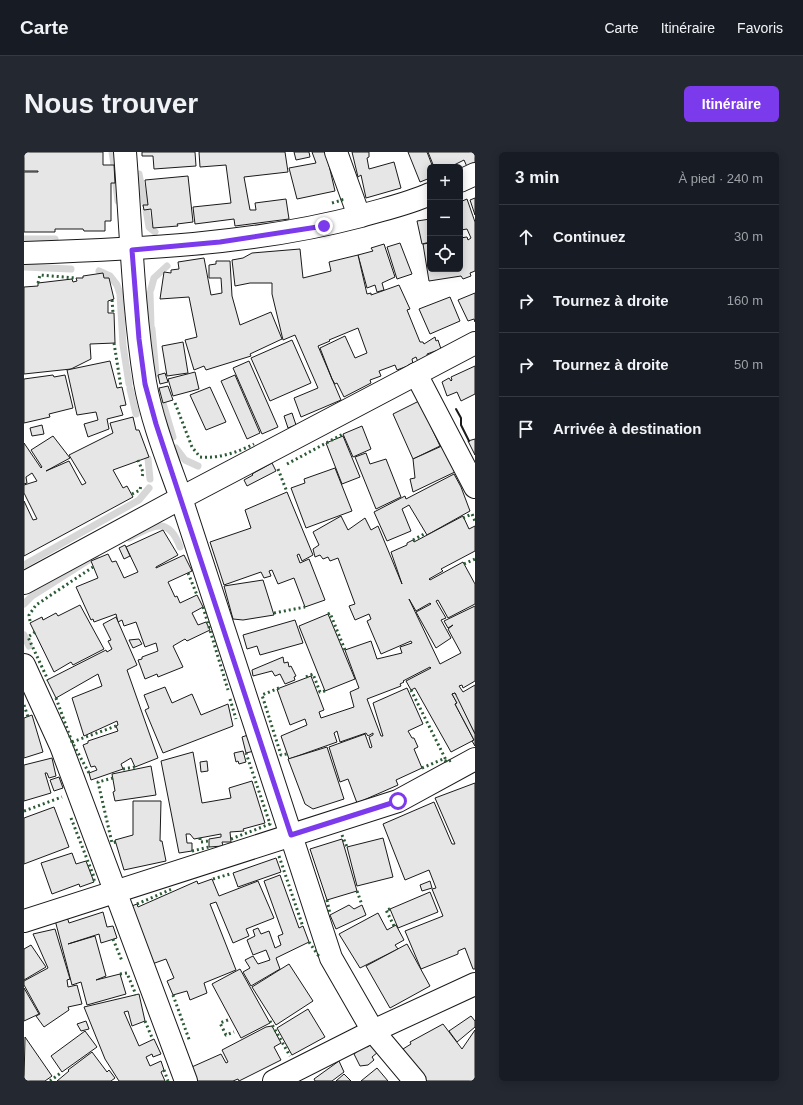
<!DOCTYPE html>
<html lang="fr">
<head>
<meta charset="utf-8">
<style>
  :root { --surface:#171b24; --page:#242831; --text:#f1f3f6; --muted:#9ea1a6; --line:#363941; --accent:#7c3aed }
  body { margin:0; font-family:Arial,sans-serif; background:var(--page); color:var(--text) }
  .controls { position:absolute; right:12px; top:12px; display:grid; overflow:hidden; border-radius:6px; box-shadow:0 2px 10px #0003 }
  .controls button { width:36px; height:36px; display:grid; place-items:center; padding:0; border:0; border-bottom:1px solid var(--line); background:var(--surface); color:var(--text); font:20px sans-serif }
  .stop { position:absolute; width:12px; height:12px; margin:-9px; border:3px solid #7c3aed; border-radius:50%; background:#fff }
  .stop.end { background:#7c3aed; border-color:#fff; box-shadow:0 1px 4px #0008 }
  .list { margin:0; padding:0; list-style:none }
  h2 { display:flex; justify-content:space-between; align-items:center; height:52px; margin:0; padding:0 16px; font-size:17px }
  h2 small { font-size:13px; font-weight:400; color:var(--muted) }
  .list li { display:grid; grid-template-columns:26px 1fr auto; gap:12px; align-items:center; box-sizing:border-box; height:64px; padding:0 16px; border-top:1px solid var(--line) }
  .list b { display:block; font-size:15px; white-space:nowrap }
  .list em { font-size:13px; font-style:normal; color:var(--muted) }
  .icon { flex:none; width:22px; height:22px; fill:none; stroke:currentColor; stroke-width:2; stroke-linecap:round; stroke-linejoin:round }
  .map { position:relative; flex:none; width:451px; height:929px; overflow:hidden; border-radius:6px }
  header { display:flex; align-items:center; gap:24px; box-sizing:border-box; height:56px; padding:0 20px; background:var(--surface); border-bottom:1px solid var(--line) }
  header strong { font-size:19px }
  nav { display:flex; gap:22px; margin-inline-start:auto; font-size:14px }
  .intro { display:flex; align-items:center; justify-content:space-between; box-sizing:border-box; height:96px; padding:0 24px }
  h1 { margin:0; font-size:28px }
  .button { padding:10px 18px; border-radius:6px; background:var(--accent); color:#fff; font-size:14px; font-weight:700 }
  main { display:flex; gap:24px; padding:0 24px }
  aside { flex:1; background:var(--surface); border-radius:6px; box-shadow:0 2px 10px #0003 }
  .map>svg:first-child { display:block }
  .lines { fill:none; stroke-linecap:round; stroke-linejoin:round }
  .stream { stroke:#d7d7d7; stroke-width:7 }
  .building { fill:#e6e6e6; stroke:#1a1a1a }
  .street-casing { stroke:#1a1a1a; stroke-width:24 }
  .street { stroke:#fff; stroke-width:22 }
  .hedge { stroke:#2b5a34; stroke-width:3; stroke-dasharray:2 3; stroke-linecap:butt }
  .wall { stroke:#1a1a1a; stroke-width:2 }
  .route { stroke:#7c3aed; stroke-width:5 }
</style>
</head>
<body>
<header>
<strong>Carte</strong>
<nav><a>Carte</a><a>Itinéraire</a><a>Favoris</a></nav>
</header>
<div class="intro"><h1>Nous trouver</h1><a class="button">Itinéraire</a></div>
<main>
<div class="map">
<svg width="451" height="929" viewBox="0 0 451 929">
  <rect width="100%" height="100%" fill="#fff"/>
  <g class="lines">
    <g class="stream">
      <polyline points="88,0 90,13"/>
      <polyline points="115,22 121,52"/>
      <polyline points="91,25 94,49"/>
      <polyline points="122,58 125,75 131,80"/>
      <polyline points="0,87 31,87"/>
      <polyline points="0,115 47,117"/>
      <polyline points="75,119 86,124 93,133 96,142 99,193 105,232"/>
      <polyline points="127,137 130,126 143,114"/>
      <polyline points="126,141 127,174"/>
      <polyline points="128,177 132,222"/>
      <polyline points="106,237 112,262"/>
      <polyline points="139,251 149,285"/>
      <polyline points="152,296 161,308 174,314"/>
      <polyline points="124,307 126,327"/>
      <path d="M105,386c24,-12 39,-23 51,9"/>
      <polyline points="0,413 115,348 125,336"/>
      <polyline points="0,452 8,444 71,404"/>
      <polyline points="0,483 5,494"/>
    </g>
  </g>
  <g class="building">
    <polygon points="0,0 79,0 79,13 90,13 91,31 87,31 87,69 81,69 81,79 60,79 59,77 31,77 31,80 0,80 0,20 14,20 14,19 0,19"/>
    <polygon points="118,0 171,0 172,14 130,17 129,4 118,4"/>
    <polygon points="175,0 261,0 264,20 220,25 226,58 232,58 231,51 262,47 265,67 211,74 210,67 171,72 169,55 207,51 202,13 176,15"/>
    <polygon points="270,0 285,0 286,5 272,8"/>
    <polygon points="288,0 304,0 304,9 311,39 273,47 265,16 292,11"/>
    <polygon points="328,0 345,0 345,5 343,6 345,17 370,10 377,36 342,46 337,23 334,25"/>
    <polygon points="384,0 403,0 408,13 405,14 406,26 396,30"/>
    <polygon points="404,0 451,0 451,14 444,17 440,8 426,15 410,15"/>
    <polygon points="164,24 169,70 153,72 154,74 129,76 127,57 120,58 119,53 124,53 121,28"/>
    <polygon points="451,46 451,63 446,48"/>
    <polygon points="443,47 451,70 451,119 446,121 447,124 439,127 437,124 405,129 399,92 406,91 406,117 436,117 436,86 443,85 444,88 447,86 443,77 437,78 436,74 436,50"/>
    <polygon points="406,58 406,90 398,92 393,69 406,67 404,59"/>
    <polygon points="376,91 388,122 373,127 363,95"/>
    <polygon points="360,92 371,125 358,131 360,138 353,140 351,133 343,136 334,103 349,99 347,96"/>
    <polygon points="276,97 279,126 307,119 305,110 334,103 343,142 347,141 347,143 375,133 386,157 383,158 396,190 399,190 400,192 411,185 412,189 414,188 417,197 403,202 404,206 394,210 392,205 388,207 389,212 373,218 371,213 355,219 357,224 346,228 347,231 320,245 313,231 311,232 308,227 296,196 321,184 331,206 343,201 334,176 305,188 306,189 294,194 317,248 277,265 270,246 294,236 271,183 259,188 248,142 248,131 226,131 211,134 208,108 219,106 228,101"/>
    <polygon points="180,106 187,143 198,141 197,126 185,126 185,113 192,112 192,109 206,109 208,144 216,173 247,160 258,187 226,202 227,204 182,218 180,214 170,218 161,188 173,185 165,145 136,147 140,120 147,121 147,118 155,117 154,110"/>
    <polygon points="79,121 80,126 85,126 90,147 84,149 84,161 90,161 91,191 66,192 67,207 47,217 0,222 0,135 14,134 14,131 48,127 49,130 53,129 52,126 59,126 59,124"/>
    <polygon points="451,141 451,170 450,167 444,169 434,148"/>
    <polygon points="426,145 436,169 406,182 395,157"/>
    <polygon points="268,188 287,231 246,249 227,206"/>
    <polygon points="159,190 164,221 143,224 138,194"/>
    <polygon points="86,209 93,236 98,235 102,253 96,254 99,263 83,267 85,277 64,285 60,272 74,268 72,260 53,263 43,218"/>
    <polygon points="225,209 254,275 238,282 209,216"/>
    <polygon points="451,214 451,242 437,249 433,240 423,244 418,230 425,226 427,229 428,228 427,225"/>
    <polygon points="171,220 175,237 149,244 144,227"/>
    <polygon points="141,221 144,230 136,232 134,223"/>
    <polygon points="29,223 30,225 41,223 49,256 25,262 26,265 0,271 0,227"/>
    <polygon points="211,223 236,281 223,287 197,229"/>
    <polygon points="144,234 149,248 139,251 135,236"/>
    <polygon points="186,235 202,270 182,278 166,243"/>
    <polygon points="395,249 416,294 389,307 369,262"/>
    <polygon points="268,261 272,273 264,276 260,264"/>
    <polygon points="109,265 112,278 115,278 125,305 89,318 99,336 103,334 109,345 0,404 0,349 9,368 13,367 0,341 0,333 13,329 8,321 2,325 3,331 0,332 0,291 17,316 18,315 7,298 29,284 46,306 22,319 45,309 58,333 62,331 45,303 89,281 86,271"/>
    <polygon points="18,273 20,282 8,284 6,276"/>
    <polygon points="338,274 347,297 329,305 319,282"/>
    <polygon points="319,284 336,325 318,332 302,291"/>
    <polygon points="451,287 451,303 444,289"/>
    <polygon points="420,293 433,319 389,340 386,327 391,326 389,307"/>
    <polygon points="342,301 346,312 362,307 377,345 352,357 331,305"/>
    <polygon points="248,311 252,319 223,334 220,328 229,323 228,322"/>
    <polygon points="311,316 328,359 282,376 267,336 281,331 280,327"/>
    <polygon points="430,322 437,335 446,359 403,383 385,353 378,357 387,379 363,389 350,360 381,344 382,347"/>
    <polygon points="263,340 289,403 278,409 275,402 273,403 276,411 285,407 301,448 281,455 270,426 254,432 248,418 245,419 247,424 240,426 237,420 200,433 186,390 227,376 221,358"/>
    <polygon points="317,364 324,378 341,366 347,378 354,374 378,432 367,400 383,393 383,391 389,388 390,390 439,364 445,377 451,374 451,399 417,417 419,419 405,427 406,428 439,410 451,432 451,452 424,466 414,448 412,449 422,466 417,468 427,486 412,496 392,460 407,452 406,451 392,459 385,447 416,512 437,501 424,477 429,473 424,476 420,469 451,454 451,529 439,536 438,533 435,534 439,540 451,533 451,582 431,544 432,543 431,541 428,542 433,551 431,552 450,588 427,600 391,536 387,538 382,529 407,516 406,515 379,529 380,530 376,532 377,534 343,547 357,584 359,584 349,551 383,536 399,572 384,579 388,586 390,586 394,595 390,597 398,616 372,628 374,633 333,651 324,627 316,630 305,595 341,582 346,596 348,595 345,585 349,583 349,581 344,584 342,581 316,590 313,579 310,581 313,590 265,607 257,584 283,573 281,567 266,573 253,537 287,524 300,558 295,560 297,566 330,555 326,540 335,536 321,498 347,489 353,507 378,501 376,495 388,491 387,489 357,502 343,469 347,467 345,462 331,468 325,454 331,452 314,406 306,409 304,405 299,407 296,403 291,405 289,397 295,393 289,380"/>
    <polygon points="139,378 154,403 132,415 132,416 160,403 168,419 144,430 151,445 153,444 156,451 173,443 179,455 168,461 174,473 182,470 186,478 163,489 161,487 149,494 159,515 134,525 133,522 121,527 114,508 118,507 118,505 134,499 132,491 121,495 112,470 100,474 98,468 94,470 92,462 70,470 69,467 67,468 52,435 74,426 67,409 84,402 88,410 92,409 100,426 114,420 102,395"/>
    <polygon points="101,393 106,404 100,407 95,396"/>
    <polygon points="239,428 250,463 219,468 209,467 200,434"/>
    <polygon points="56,453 80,497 49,513 47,510 30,520 6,471 18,465 19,468 32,461 34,464"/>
    <polygon points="304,462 331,527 301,539 275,474"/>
    <polygon points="92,465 113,513 103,518 134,606 111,615 107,606 97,612 99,617 67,628 65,621 73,618 71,614 67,615 59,593 64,591 64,589 94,579 92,574 94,573 93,569 60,584 48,546 78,534 74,522 32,546 23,528 82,498 83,500 88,497 84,489 87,488 79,472"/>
    <polygon points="271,468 279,491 236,503 233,494 223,497 219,483"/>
    <polygon points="115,487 118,492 109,496 105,488"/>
    <polygon points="259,505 260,511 264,510 265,515 267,514 272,524 270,525 271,528 261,532 256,522 251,524 248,519 229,524 228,518"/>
    <polygon points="141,535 148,551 168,542 177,563 204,552 209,574 139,601 121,558 125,556 120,543"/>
    <polygon points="431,541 451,582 451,594 448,589 450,588 431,552 433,551 428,542"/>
    <polygon points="8,563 19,600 0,606 0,566"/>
    <polygon points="224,583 230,599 222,601 218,585"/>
    <polygon points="303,595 320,647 289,657 281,652 264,607"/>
    <polygon points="219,599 222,610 215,612 214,609 212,610 210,601"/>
    <polygon points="169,600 178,651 207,646 205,636 228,629 241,671 219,677 220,679 206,680 207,690 198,690 199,694 185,695 185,687 197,685 197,682 170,687 166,682 162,682 163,691 168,691 168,699 155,701 137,609"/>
    <polygon points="28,606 32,624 25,626 23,621 21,621 27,641 0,649 0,613"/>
    <polygon points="183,609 184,619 177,620 176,610"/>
    <polygon points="127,614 132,643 91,649 89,640 91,639 88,622"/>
    <polygon points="35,625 39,636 30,639 26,628"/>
    <polygon points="451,631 451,817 449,817 441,796 434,799 434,802 397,817 381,779 419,764 408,737 412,736 405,718 381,728 359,672 410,650 428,692 431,692 411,646"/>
    <polygon points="109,649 137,649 136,689 138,689 142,709 100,718 91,688 109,683"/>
    <polygon points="30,655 45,695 0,712 0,666"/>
    <polygon points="359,686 369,725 333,734 323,695"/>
    <polygon points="318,687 333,739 303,748 286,697"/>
    <polygon points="48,701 52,712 62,709 70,730 56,735 55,732 28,742 17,711"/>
    <polygon points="252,706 257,720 214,735 209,721"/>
    <polygon points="256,723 275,776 279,774 285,790 252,806 256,817 227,834 219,820 226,816 221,808 229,804 234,812 246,808 242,798 229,803 223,788 231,784 229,778 234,776 237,782 245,779 251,796 257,793 254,784 259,782 240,729"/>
    <polygon points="188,727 195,744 234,729 250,766 222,777 225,784 209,791 192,750 186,752 212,818 180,831 183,841 166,848 163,839 149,843 143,829 150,826 142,807 128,812 105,755 113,752 114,755 173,729 174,732"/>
    <polygon points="406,729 408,736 398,739 396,733"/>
    <polygon points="406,740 414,760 374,776 366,757"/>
    <polygon points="325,753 330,757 338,753 342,763 312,777 306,763"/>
    <polygon points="79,760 83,775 89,774 93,786 77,791 75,782 44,792 71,784 82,824 72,828 96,822 102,842 63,853 57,830 48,833 31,768 43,765 45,771"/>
    <polygon points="354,761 363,778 372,773 380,788 371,793 374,797 336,816 315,782"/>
    <polygon points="31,777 46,827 43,828 44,835 53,833 58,852 44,855 45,858 20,875 12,864 16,862 0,833 0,829 24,816 9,782"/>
    <polygon points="383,792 406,834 366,856 342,814"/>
    <polygon points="7,793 22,815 0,828 0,797"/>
    <polygon points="265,812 289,849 252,873 228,835"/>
    <polygon points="216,817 246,871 217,886 188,832"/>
    <polygon points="0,836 15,862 0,869"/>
    <polygon points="115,842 121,869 108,874 104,859 100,860 115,894 130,887 137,902 129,905 128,902 122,905 126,914 137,909 140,918 137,920 141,929 95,929 81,907 60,855"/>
    <polygon points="284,857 301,885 268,903 253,876"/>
    <polygon points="447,864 451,869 451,875 433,890 425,879"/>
    <polygon points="62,869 65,877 57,879 53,872"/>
    <polygon points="419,872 438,897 451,878 451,929 402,929 400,923 398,925 379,897 387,892 386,890"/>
    <polygon points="248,874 257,891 250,895 257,908 215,929 214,927 209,929 167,929 161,918 197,902 202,911 204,910 198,898 242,875"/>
    <polygon points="61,879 73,895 38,920 27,904"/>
    <polygon points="1,885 28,924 21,929 0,929"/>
    <polygon points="348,892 354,900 348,905 350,908 344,913 336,914 330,902 341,893 343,895"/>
    <polygon points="68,900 83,920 85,918 91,926 87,929 33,929 45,919 44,918"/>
    <polygon points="315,909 320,920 308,929 291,929 290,927"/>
    <polygon points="353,916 364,929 337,929"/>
    <polygon points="320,922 327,929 312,929"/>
  </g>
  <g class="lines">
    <defs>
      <g id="street">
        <polyline points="312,0 335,64"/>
        <polyline points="436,29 451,22"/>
        <path d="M0,101c113,-4 227,-8 337,-37 23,-7 47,-12 69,-22"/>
        <polyline points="392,222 451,335"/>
        <path d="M0,431l157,-85c-13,-37 -29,-76 -36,-116 -12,-75 -14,-154 -20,-230"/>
        <polyline points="0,513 37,594 162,929"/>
        <polyline points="0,769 374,649 451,607"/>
        <polyline points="250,929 349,879 451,832"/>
        <polyline points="391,929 349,879 307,806 157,346 451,191"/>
      </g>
    </defs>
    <use href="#street" class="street-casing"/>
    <use href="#street" class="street"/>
    <g class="hedge">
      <polyline points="308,51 318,48 317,45"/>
      <polyline points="14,131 16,123 52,126"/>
      <polyline points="88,148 89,161"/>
      <polyline points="90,191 97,235"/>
      <path d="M151,251l17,44 8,10c18,2 38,-5 54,-13"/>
      <polyline points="114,308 119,320 118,326"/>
      <polyline points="263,312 319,282"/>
      <polyline points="254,317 263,340"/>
      <polyline points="108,342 116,338 117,333"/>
      <polyline points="439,366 448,362 451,369"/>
      <polyline points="389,388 402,381"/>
      <polyline points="440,412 451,407"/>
      <polyline points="164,421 173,443"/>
      <polyline points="179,455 204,538"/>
      <polyline points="250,461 281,455"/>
      <polyline points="304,462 306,461 321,498"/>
      <polyline points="6,469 5,463 12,453 69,415"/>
      <polyline points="11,480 4,485 24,528"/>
      <polyline points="282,525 289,522 296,540 301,539"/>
      <polyline points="255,536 238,543 257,603 263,602"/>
      <polyline points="387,538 423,610"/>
      <polyline points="32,546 48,590 65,621"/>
      <polyline points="206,547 212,567"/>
      <polyline points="0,553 4,565"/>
      <polyline points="48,590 92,574"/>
      <polyline points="398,616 419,607 423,610 429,607"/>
      <polyline points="99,617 111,615"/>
      <polyline points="89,626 74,630 88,691 92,690"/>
      <polyline points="0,659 38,645"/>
      <polyline points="47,666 70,725 70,730"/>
      <polyline points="318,683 323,695"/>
      <polyline points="176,686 176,690 185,689"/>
      <polyline points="207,687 246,672 222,601"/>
      <polyline points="168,699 185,695"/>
      <polyline points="255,704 279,775"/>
      <polyline points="189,727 206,722"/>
      <polyline points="333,739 338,753"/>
      <polyline points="303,748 306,762"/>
      <polyline points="113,752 148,737"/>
      <polyline points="366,757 362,758 370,774"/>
      <polyline points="89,787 98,809"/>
      <polyline points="285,790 296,806"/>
      <polyline points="96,822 103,821 112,843"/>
      <polyline points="149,843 166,890"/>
      <polyline points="204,868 196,871 202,883 210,880"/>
      <polyline points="121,869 129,888"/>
      <polyline points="246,869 266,904"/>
      <polyline points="140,918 144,929"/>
      <polyline points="26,929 38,920"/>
    </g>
    <polyline class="wall" points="432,257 437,266 437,273 445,289"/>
  </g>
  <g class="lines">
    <polyline class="route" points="300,74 196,90 108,98 115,187 121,232 132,272 267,683 374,649"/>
  </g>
</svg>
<div class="controls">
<button>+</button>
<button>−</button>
<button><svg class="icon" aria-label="locate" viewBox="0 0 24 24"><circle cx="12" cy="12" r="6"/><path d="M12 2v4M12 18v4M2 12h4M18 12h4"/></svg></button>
</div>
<div class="stop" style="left:374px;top:649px"></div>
<div class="stop end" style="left:300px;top:74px"></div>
</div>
<aside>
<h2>3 min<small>À pied · 240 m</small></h2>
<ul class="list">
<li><svg class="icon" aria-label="ahead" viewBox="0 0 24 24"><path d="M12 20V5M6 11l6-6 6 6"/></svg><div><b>Continuez</b></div><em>30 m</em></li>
<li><svg class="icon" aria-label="right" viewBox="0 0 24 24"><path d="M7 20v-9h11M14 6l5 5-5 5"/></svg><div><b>Tournez à droite</b></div><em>160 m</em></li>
<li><svg class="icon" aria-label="right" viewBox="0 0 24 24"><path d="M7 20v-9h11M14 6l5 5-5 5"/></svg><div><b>Tournez à droite</b></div><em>50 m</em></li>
<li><svg class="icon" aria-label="arrive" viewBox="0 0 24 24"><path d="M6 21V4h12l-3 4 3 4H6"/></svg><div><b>Arrivée à destination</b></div></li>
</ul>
</aside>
</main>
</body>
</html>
